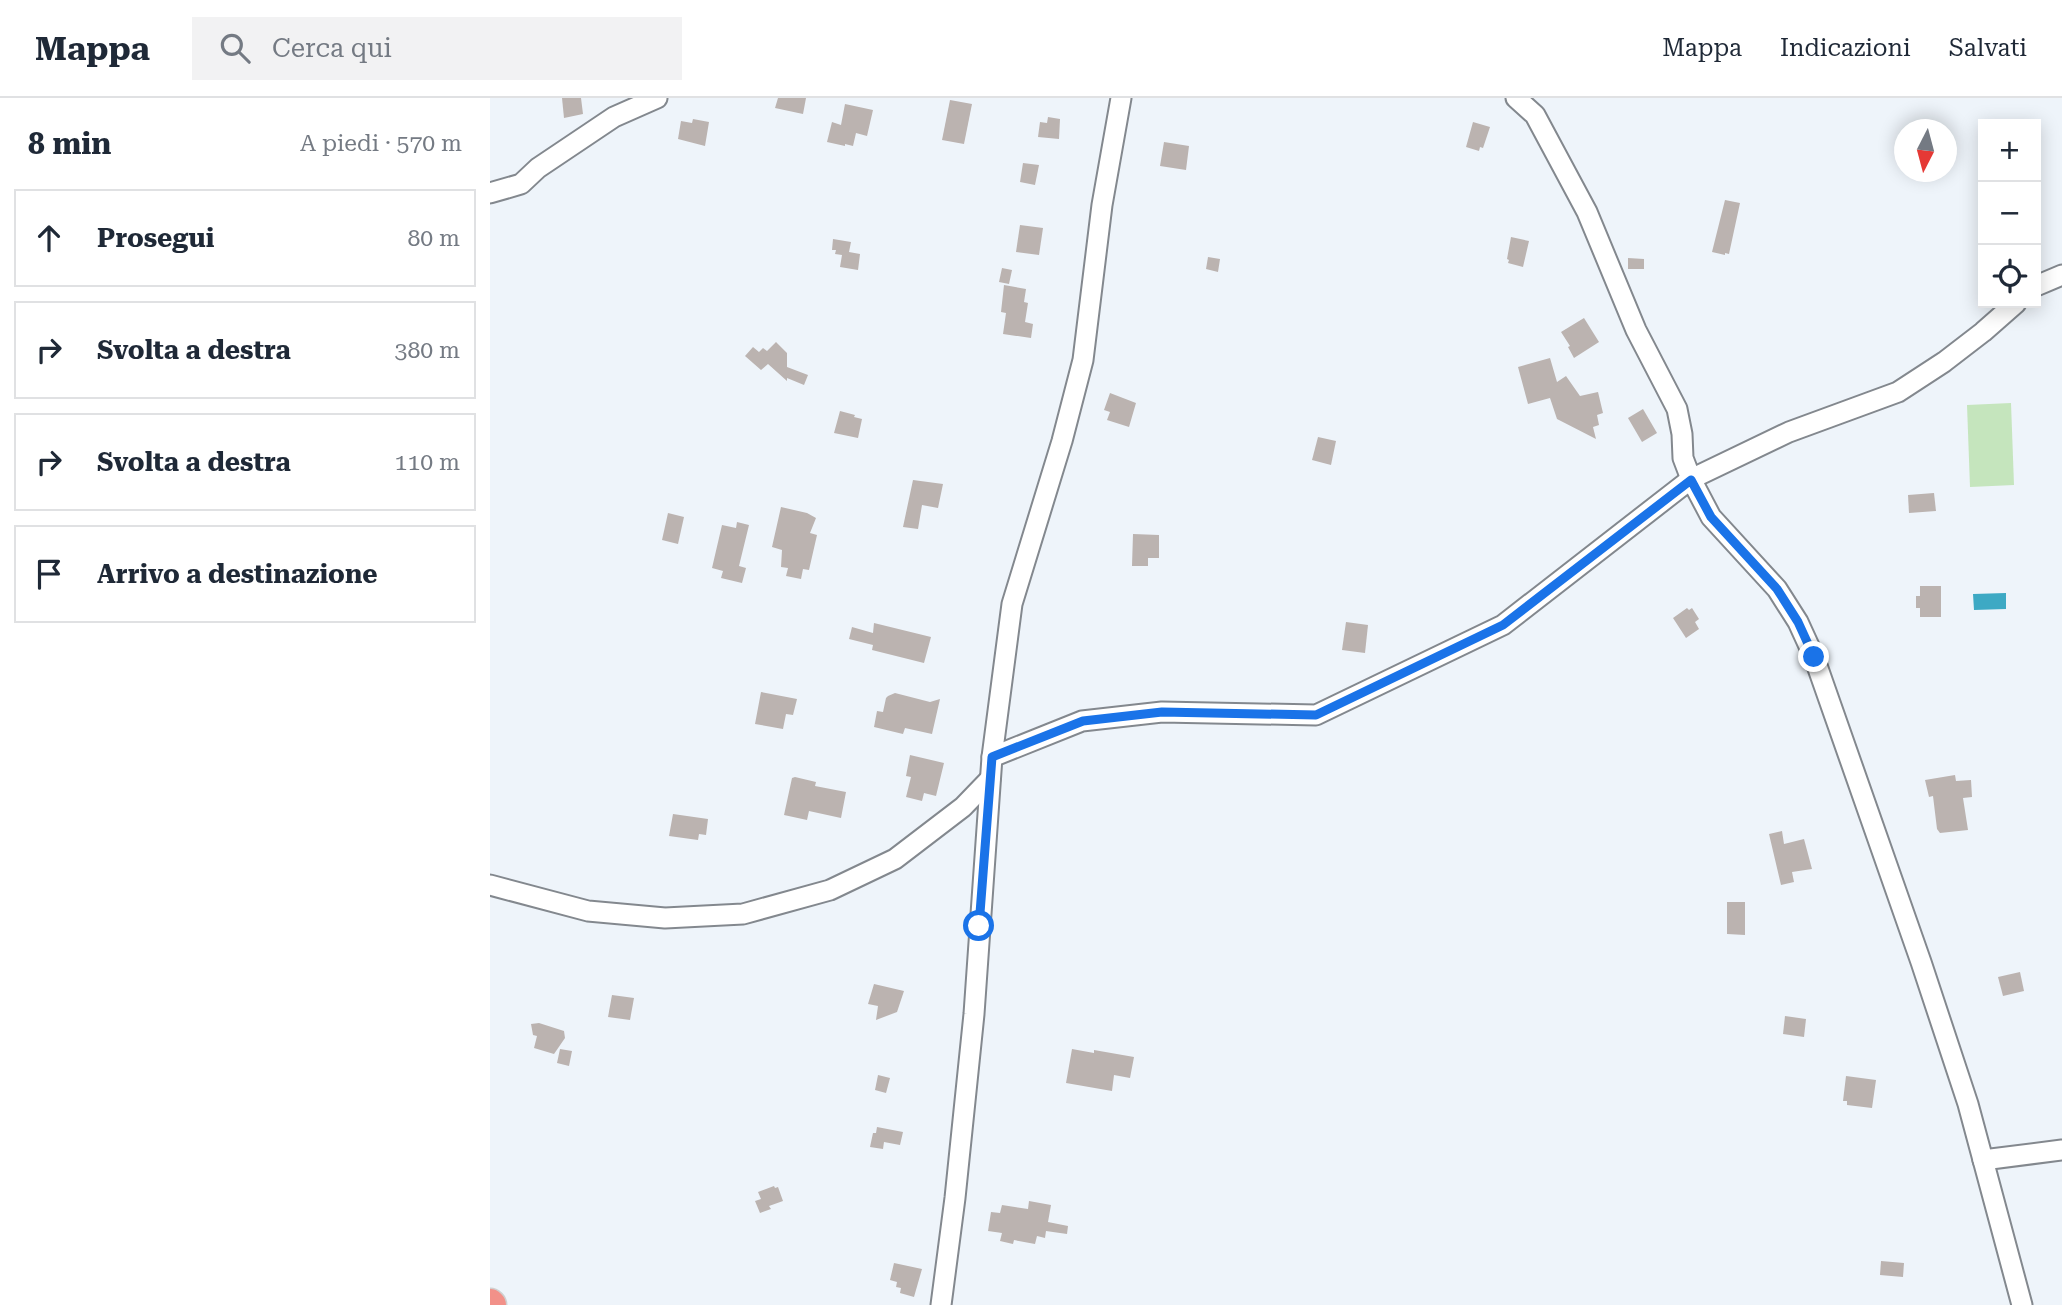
<!DOCTYPE html>
<html lang="it">
<head>
<meta charset="utf-8">
<style>
  :root { --surface:#fff; --page:#f2f2f3; --text:#1f2937; --muted:#747a83; --line:#e0e1e3 }
  body { margin:0; font-family:"Roboto Serif",serif; background:var(--page); color:var(--text) }
  .controls { position:absolute; right:21px; top:21px; display:grid; overflow:hidden; border-radius:0px; box-shadow:0 4px 18px #0003 }
  .controls button { width:63px; height:63px; display:grid; place-items:center; padding:0; border:0; border-bottom:2px solid var(--line); background:var(--surface); color:var(--text); font:35px sans-serif }
  .compass { position:absolute; left:1404px; top:21px; width:63px; height:63px; border-radius:50%; background:var(--surface); box-shadow:0 4px 18px #0003; rotate:186deg }
  .stop { position:absolute; width:21px; height:21px; margin:-16px; border:5px solid #1a73e8; border-radius:50%; background:#fff }
  .stop.end { background:#1a73e8; border-color:#fff; box-shadow:0 2px 7px #0008 }
  .list { margin:0; padding:0; list-style:none }
  h2 { display:flex; justify-content:space-between; align-items:center; height:91px; margin:0; padding:0 28px; font-size:30px }
  h2 small { font-size:23px; font-weight:400; color:var(--muted) }
  .list li { display:grid; grid-template-columns:46px 1fr auto; gap:21px; align-items:center; box-sizing:border-box; height:98px; margin:0 14px 14px; padding:0 14px; border:2px solid var(--line); border-radius:0px }
  .list b { display:block; font-size:26px; white-space:nowrap }
  .list em { font-size:23px; font-style:normal; color:var(--muted) }
  .icon { flex:none; width:38px; height:38px; fill:none; stroke:currentColor; stroke-width:2; stroke-linecap:round; stroke-linejoin:round }
  .map { position:relative; flex:none; width:1572px; height:1207px; overflow:hidden }
  header { display:flex; align-items:center; gap:42px; box-sizing:border-box; height:98px; padding:0 35px; background:var(--surface); border-bottom:2px solid var(--line) }
  header strong { font-size:33px }
  nav { display:flex; gap:38px; margin-inline-start:auto; font-size:24px }
  .search { width:490px; height:63px; background:var(--page); display:flex; align-items:center; gap:18px; box-sizing:border-box; padding:0 24px; border-radius:0px; color:var(--muted); font-size:26px }
  main { display:flex }
  aside { flex:1; background:var(--surface) }
  .map>svg:first-child { display:block }
  .green { fill:#c5e5bd }
  .water { fill:#3da9c4 }
  .building { fill:#bbb3b0 }
  .lines { fill:none; stroke-linecap:round; stroke-linejoin:round }
  .minor-casing { stroke:#83888e; stroke-width:23 }
  .highway-casing { stroke:#cfcfcf; stroke-width:33 }
  .minor { stroke:#fff; stroke-width:19 }
  .highway { stroke:#f29189; stroke-width:30 }
  .route { stroke:#1a73e8; stroke-width:9 }
</style>
</head>
<body>
<header>
<strong>Mappa</strong>
<div class="search"><svg class="icon" aria-label="search" viewBox="0 0 24 24"><circle cx="10" cy="10" r="6"/><path d="M15 15l6 6"/></svg>Cerca qui</div>
<nav><a>Mappa</a><a>Indicazioni</a><a>Salvati</a></nav>
</header>
<main>
<aside>
<h2>8 min<small>A piedi · 570 m</small></h2>
<ul class="list">
<li><svg class="icon" aria-label="ahead" viewBox="0 0 24 24"><path d="M12 20V5M6 11l6-6 6 6"/></svg><div><b>Prosegui</b></div><em>80 m</em></li>
<li><svg class="icon" aria-label="right" viewBox="0 0 24 24"><path d="M7 20v-9h11M14 6l5 5-5 5"/></svg><div><b>Svolta a destra</b></div><em>380 m</em></li>
<li><svg class="icon" aria-label="right" viewBox="0 0 24 24"><path d="M7 20v-9h11M14 6l5 5-5 5"/></svg><div><b>Svolta a destra</b></div><em>110 m</em></li>
<li><svg class="icon" aria-label="arrive" viewBox="0 0 24 24"><path d="M6 21V4h12l-3 4 3 4H6"/></svg><div><b>Arrivo a destinazione</b></div></li>
</ul>
</aside>
<div class="map">
<svg width="1572" height="1207" viewBox="0 0 1572 1207">
  <rect width="100%" height="100%" fill="#eef4fa"/>
  <polygon class="green" points="1521,305 1524,387 1480,389 1477,307"/>
  <polygon class="water" points="1516,495 1516,511 1484,512 1483,496"/>
  <g class="building">
    <polygon points="72,0 91,0 93,16 74,20"/>
    <polygon points="288,0 316,0 313,16 285,10"/>
    <polygon points="460,2 482,6 474,46 452,42"/>
    <polygon points="355,6 383,12 377,38 366,35 363,48 355,46 355,48 337,44 342,24 351,27"/>
    <polygon points="558,19 570,21 569,41 548,39 550,24 557,25"/>
    <polygon points="203,21 219,24 215,48 188,41 191,23 202,25"/>
    <polygon points="983,24 1000,29 993,50 990,49 989,53 976,49"/>
    <polygon points="674,44 699,48 696,72 670,68"/>
    <polygon points="533,65 549,67 545,87 530,84"/>
    <polygon points="1235,102 1250,105 1239,156 1235,155 1235,157 1222,154"/>
    <polygon points="530,127 553,130 549,157 526,154"/>
    <polygon points="1021,139 1039,143 1033,169 1018,165 1019,162 1017,161"/>
    <polygon points="343,141 361,144 359,154 370,156 368,172 350,169 352,157 345,156 346,152 342,152"/>
    <polygon points="718,159 730,161 728,174 716,171"/>
    <polygon points="1138,160 1154,161 1154,171 1138,171"/>
    <polygon points="512,170 522,172 519,186 509,184"/>
    <polygon points="514,187 536,191 534,204 538,205 535,224 543,226 541,240 513,236 516,215 511,214"/>
    <polygon points="1094,220 1109,244 1084,260 1078,249 1080,248 1071,234"/>
    <polygon points="286,244 297,255 297,269 318,277 314,287 297,280 297,283 278,266 271,272 255,258 263,249 269,254 273,250 277,253"/>
    <polygon points="1060,260 1067,284 1076,278 1090,298 1108,294 1113,315 1107,317 1109,327 1103,329 1106,341 1067,321 1060,300 1038,306 1028,269"/>
    <polygon points="620,295 646,305 639,329 617,322 620,314 614,312"/>
    <polygon points="1153,311 1167,335 1152,344 1138,320"/>
    <polygon points="350,313 365,317 364,319 372,321 368,340 344,335"/>
    <polygon points="828,339 846,343 841,367 822,362"/>
    <polygon points="423,382 453,386 448,410 432,407 428,431 413,429"/>
    <polygon points="1444,395 1446,413 1419,415 1418,397"/>
    <polygon points="291,409 317,415 326,420 320,435 327,437 319,472 313,471 311,481 296,478 298,470 291,469 292,452 282,449"/>
    <polygon points="178,415 194,419 188,446 172,442"/>
    <polygon points="247,424 259,427 249,468 256,470 252,485 231,480 233,473 222,470 232,427 246,430"/>
    <polygon points="643,436 669,437 669,460 658,460 658,468 642,468"/>
    <polygon points="1430,488 1451,488 1451,519 1430,519 1430,510 1426,510 1426,498 1430,498"/>
    <polygon points="1197,510 1199,512 1202,510 1209,521 1205,524 1209,531 1196,540 1183,520"/>
    <polygon points="856,524 878,527 875,555 852,552"/>
    <polygon points="384,525 441,539 434,565 382,552 383,547 359,541 362,529 383,535"/>
    <polygon points="271,594 307,601 303,617 296,616 293,631 265,626"/>
    <polygon points="405,595 440,604 450,601 442,636 415,630 413,636 384,629 387,613 393,614 396,600 398,598"/>
    <polygon points="420,657 454,665 446,698 434,695 432,703 416,699 421,679 416,678"/>
    <polygon points="1465,677 1466,683 1481,682 1482,699 1473,700 1478,732 1450,735 1447,731 1443,698 1439,699 1435,682"/>
    <polygon points="305,679 326,684 325,688 356,694 351,720 319,713 317,722 294,717 302,680"/>
    <polygon points="183,716 218,721 216,737 209,736 208,742 179,738"/>
    <polygon points="1292,733 1294,746 1314,741 1322,771 1302,774 1304,784 1291,787 1279,736"/>
    <polygon points="1237,804 1255,804 1255,837 1237,836"/>
    <polygon points="1530,874 1534,893 1513,898 1508,879"/>
    <polygon points="384,886 414,893 407,914 386,922 388,908 378,906"/>
    <polygon points="122,897 144,900 140,922 118,919"/>
    <polygon points="1295,918 1316,921 1314,939 1293,936"/>
    <polygon points="49,925 74,933 75,940 64,956 44,950 47,938 43,937 41,926"/>
    <polygon points="70,951 82,953 79,968 67,965"/>
    <polygon points="582,951 604,955 604,952 644,959 640,980 624,977 622,993 576,985"/>
    <polygon points="388,977 400,980 396,995 385,992"/>
    <polygon points="1356,978 1386,982 1382,1010 1357,1007 1357,1003 1353,1003"/>
    <polygon points="387,1029 413,1034 410,1047 394,1044 393,1051 380,1049 383,1035 386,1035"/>
    <polygon points="284,1088 285,1090 288,1089 293,1103 279,1108 281,1111 270,1115 265,1103 271,1101 268,1094"/>
    <polygon points="539,1103 561,1107 558,1124 578,1128 577,1136 556,1133 555,1140 547,1138 545,1146 524,1142 523,1146 510,1143 512,1135 498,1133 501,1114 510,1115 512,1107 538,1111"/>
    <polygon points="1391,1163 1414,1165 1413,1179 1390,1177"/>
    <polygon points="404,1165 432,1171 424,1199 410,1195 411,1190 406,1189 407,1184 400,1182"/>
  </g>
  <g class="lines">
    <defs>
      <g id="minor">
        <polyline points="1026,0 1045,17 1097,114 1146,232 1187,311 1192,336 1193,360 1201,381 1221,419 1287,491 1308,524 1324,559 1431,864 1478,1006 1532,1207"/>
        <polyline points="0,95 31,86 48,70 124,19 167,0"/>
        <polyline points="1546,188 1572,177"/>
        <polyline points="502,659 522,506 572,343 593,262 612,107 631,0"/>
        <polyline points="0,787 98,813 175,820 253,816 340,792 405,761 473,709 500,681"/>
        <polyline points="1493,1062 1572,1052"/>
        <polyline points="451,1207 465,1100 484,916 502,659 592,623 672,614 826,617 1013,527 1201,381 1299,334 1408,294 1454,264 1493,234 1526,205"/>
      </g>
      <polyline id="highway" points="0,1206 1,1207"/>
    </defs>
    <use href="#minor" class="minor-casing"/>
    <use href="#highway" class="highway-casing"/>
    <use href="#minor" class="minor"/>
    <use href="#highway" class="highway"/>
  </g>
  <g class="lines">
    <polyline class="route" points="489,828 502,659 593,623 672,614 826,617 1013,527 1201,382 1221,419 1287,491 1308,524 1324,559"/>
  </g>
</svg>
<div class="controls">
<button>+</button>
<button>−</button>
<button><svg class="icon" aria-label="locate" viewBox="0 0 24 24"><circle cx="12" cy="12" r="6"/><path d="M12 2v4M12 18v4M2 12h4M18 12h4"/></svg></button>
</div>
<svg class="compass" viewBox="-18 -18 36 36"><path d="M0-13l5 13h-10z" fill="#e53935"/><path d="M0 13l5-13h-10z" fill="#747a83"/></svg>
<div class="stop" style="left:489px;top:828px"></div>
<div class="stop end" style="left:1324px;top:559px"></div>
</div>
</main>
</body>
</html>
